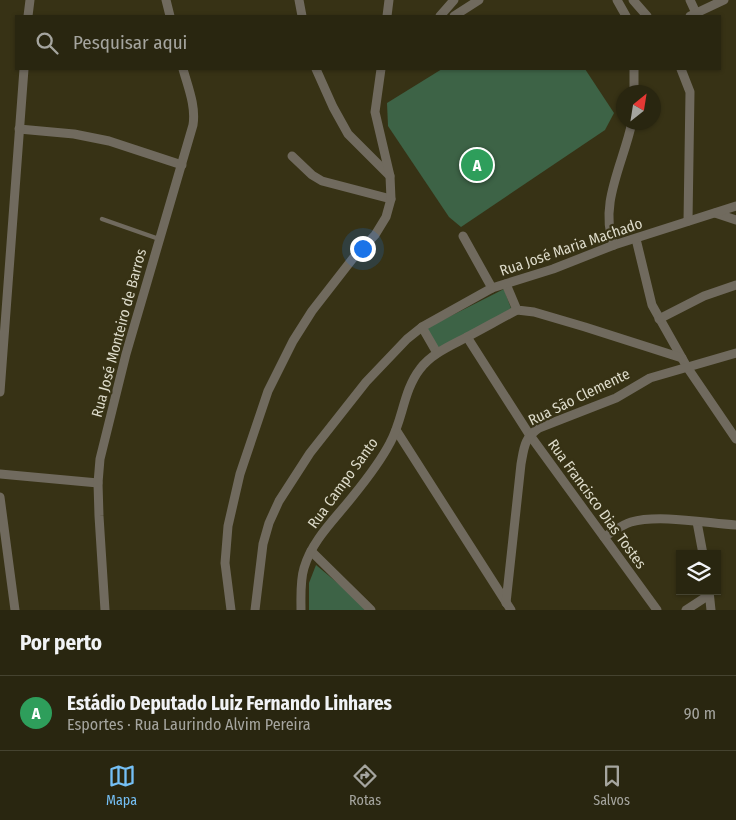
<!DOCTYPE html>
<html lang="pt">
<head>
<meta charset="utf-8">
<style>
  :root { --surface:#292610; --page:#312e19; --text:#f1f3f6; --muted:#a5a59f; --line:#454330; --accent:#75c0f6 }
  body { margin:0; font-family:"Fira Sans Condensed",sans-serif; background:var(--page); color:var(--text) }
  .controls { position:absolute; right:15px; bottom:15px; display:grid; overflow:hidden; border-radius:0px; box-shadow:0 1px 4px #0004 }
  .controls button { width:45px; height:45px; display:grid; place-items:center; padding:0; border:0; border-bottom:1px solid var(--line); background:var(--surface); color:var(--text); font:25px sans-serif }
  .compass { position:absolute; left:616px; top:85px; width:45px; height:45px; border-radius:50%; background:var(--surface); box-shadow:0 1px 4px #0004; rotate:30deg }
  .you { position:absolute; left:362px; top:248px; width:18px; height:18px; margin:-12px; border:4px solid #fff; border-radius:50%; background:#1a73e8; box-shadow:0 0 0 8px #1a73e833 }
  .badge { display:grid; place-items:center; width:32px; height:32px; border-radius:50%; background:var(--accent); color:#fff; font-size:16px; font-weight:700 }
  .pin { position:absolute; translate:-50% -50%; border:2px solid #fff; box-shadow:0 1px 5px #0006 }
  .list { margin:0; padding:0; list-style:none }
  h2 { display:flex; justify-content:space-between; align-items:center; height:65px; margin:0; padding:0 20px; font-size:21px }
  h2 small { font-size:16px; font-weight:400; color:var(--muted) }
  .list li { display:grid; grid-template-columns:32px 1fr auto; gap:15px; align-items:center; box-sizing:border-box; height:75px; padding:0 20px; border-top:1px solid var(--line) }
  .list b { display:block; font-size:19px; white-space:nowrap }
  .list p { margin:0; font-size:16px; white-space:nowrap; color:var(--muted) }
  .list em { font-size:16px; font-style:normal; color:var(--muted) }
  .icon { flex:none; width:28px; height:28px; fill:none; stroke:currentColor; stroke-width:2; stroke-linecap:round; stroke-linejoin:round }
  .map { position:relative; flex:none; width:736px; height:610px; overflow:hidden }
  .search { position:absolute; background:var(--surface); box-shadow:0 1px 4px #0004; left:15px; right:15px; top:15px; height:55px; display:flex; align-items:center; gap:12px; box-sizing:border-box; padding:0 18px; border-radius:0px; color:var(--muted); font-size:19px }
  .sheet { height:140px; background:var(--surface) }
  nav { display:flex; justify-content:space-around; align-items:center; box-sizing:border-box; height:70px; border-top:1px solid var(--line); background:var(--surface); font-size:14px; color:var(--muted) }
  nav a { display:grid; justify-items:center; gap:2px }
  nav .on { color:var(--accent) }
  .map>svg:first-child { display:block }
  .green { fill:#3d6346 }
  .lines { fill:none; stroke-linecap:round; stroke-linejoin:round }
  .service { stroke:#706a5e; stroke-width:4.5 }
  .minor { stroke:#706a5e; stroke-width:9 }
  .labels { text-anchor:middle; stroke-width:4.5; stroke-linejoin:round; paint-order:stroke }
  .street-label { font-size:15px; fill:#dddbca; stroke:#373215 }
</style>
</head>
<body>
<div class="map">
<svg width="736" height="610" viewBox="0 0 736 610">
  <rect width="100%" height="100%" fill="#373215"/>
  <g class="green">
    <polygon points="442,69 585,69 614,113 605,130 461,227 449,217 388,126 387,103"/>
    <polygon points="504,289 513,314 438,351 425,329"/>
    <polygon points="316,565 370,610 309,610 309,583"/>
  </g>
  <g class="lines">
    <polyline class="service" points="102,219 159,239"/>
    <g class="minor">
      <polyline points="166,0 170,16"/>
      <polyline points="299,0 302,16"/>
      <polyline points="617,0 626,16"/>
      <polyline points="633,0 647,16"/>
      <polyline points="690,0 696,13"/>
      <polyline points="28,16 30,0"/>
      <polyline points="387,16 389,0"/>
      <polyline points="440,16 454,0"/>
      <polyline points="454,16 479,0"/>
      <polyline points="690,16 724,0"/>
      <polyline points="316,69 333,107 348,134 390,176"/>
      <polyline points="634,69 634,92"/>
      <polyline points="681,69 690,92 688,221"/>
      <polyline points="19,129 74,134 109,141 182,165"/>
      <polyline points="292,156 312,175 322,181 391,199"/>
      <polyline points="715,213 736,220"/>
      <polyline points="463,236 492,288"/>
      <polyline points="636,239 652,305 687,367 736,439"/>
      <path d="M614,245c-16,-40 10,-83 18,-123"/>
      <polyline points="506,284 517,310 534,312 585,327 682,358"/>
      <polyline points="659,319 704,296 736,285"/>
      <polyline points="422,327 437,353"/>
      <polyline points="467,337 529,434 657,610"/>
      <polyline points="0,392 24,69"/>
      <polyline points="396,430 511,610"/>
      <polyline points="0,474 98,483"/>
      <polyline points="0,497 15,610"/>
      <polyline points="697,522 703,554"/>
      <path d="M604,537c9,-5 17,-12 27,-15 28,-8 75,1 105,3"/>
      <polyline points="311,551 371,610"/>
      <polyline points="709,591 711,610"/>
      <path d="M506,603l15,-139c3,-16 3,-26 18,-36l77,-30 34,-20 86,-25"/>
      <path d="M105,610l-6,-94 -1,-33 2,-24 26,-105 67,-229c3,-19 -5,-38 -10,-56"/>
      <polyline points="231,610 225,563 228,526 240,474 268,391 293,341 312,311 354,257 375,235 386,217 391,199 390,176 375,112 381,69"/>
      <polyline points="255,610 263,544 269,523 279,501 310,453 366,382 407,339 422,327 492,288 553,269 614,245 736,206"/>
      <path d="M301,610c0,-13 -1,-29 3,-42 8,-28 31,-49 49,-72 13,-16 27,-34 37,-53 13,-23 13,-52 30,-74 11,-15 30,-23 47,-32 17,-9 33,-18 50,-27"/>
      <polyline points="686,610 709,595"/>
    </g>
  </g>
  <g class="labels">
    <g class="street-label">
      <text transform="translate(571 247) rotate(-19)" y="5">Rua José Maria Machado</text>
      <text transform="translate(119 333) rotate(-75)" y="5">Rua José Monteiro de Barros</text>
      <text transform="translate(579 397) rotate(-26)" y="5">Rua São Clemente</text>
      <text transform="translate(343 483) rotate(-54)" y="5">Rua Campo Santo</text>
      <text transform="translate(597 504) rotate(54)" y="5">Rua Francisco Dias Tostes</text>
    </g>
  </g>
</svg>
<div class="controls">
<button><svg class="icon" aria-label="layers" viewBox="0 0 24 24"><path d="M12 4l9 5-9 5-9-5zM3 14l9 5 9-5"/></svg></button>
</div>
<svg class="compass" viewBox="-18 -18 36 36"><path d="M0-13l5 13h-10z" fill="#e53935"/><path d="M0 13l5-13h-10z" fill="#a5a59f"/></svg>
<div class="you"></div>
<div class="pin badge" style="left:477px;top:165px;background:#2e9e5b">A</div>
<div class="search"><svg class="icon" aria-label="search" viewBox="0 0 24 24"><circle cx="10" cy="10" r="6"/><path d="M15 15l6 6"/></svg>Pesquisar aqui</div>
</div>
<section class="sheet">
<h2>Por perto<small></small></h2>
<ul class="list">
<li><span class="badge" style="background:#2e9e5b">A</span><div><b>Estádio Deputado Luiz Fernando Linhares</b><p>Esportes · Rua Laurindo Alvim Pereira</p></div><em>90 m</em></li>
</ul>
</section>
<nav>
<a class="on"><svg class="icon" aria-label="map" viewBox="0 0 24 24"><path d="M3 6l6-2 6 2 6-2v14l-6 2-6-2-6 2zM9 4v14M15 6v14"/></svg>Mapa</a>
<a><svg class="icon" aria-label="directions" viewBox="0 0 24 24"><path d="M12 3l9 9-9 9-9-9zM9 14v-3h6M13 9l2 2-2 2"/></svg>Rotas</a>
<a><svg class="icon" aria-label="saved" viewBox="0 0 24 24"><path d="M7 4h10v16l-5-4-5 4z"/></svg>Salvos</a>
</nav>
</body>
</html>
